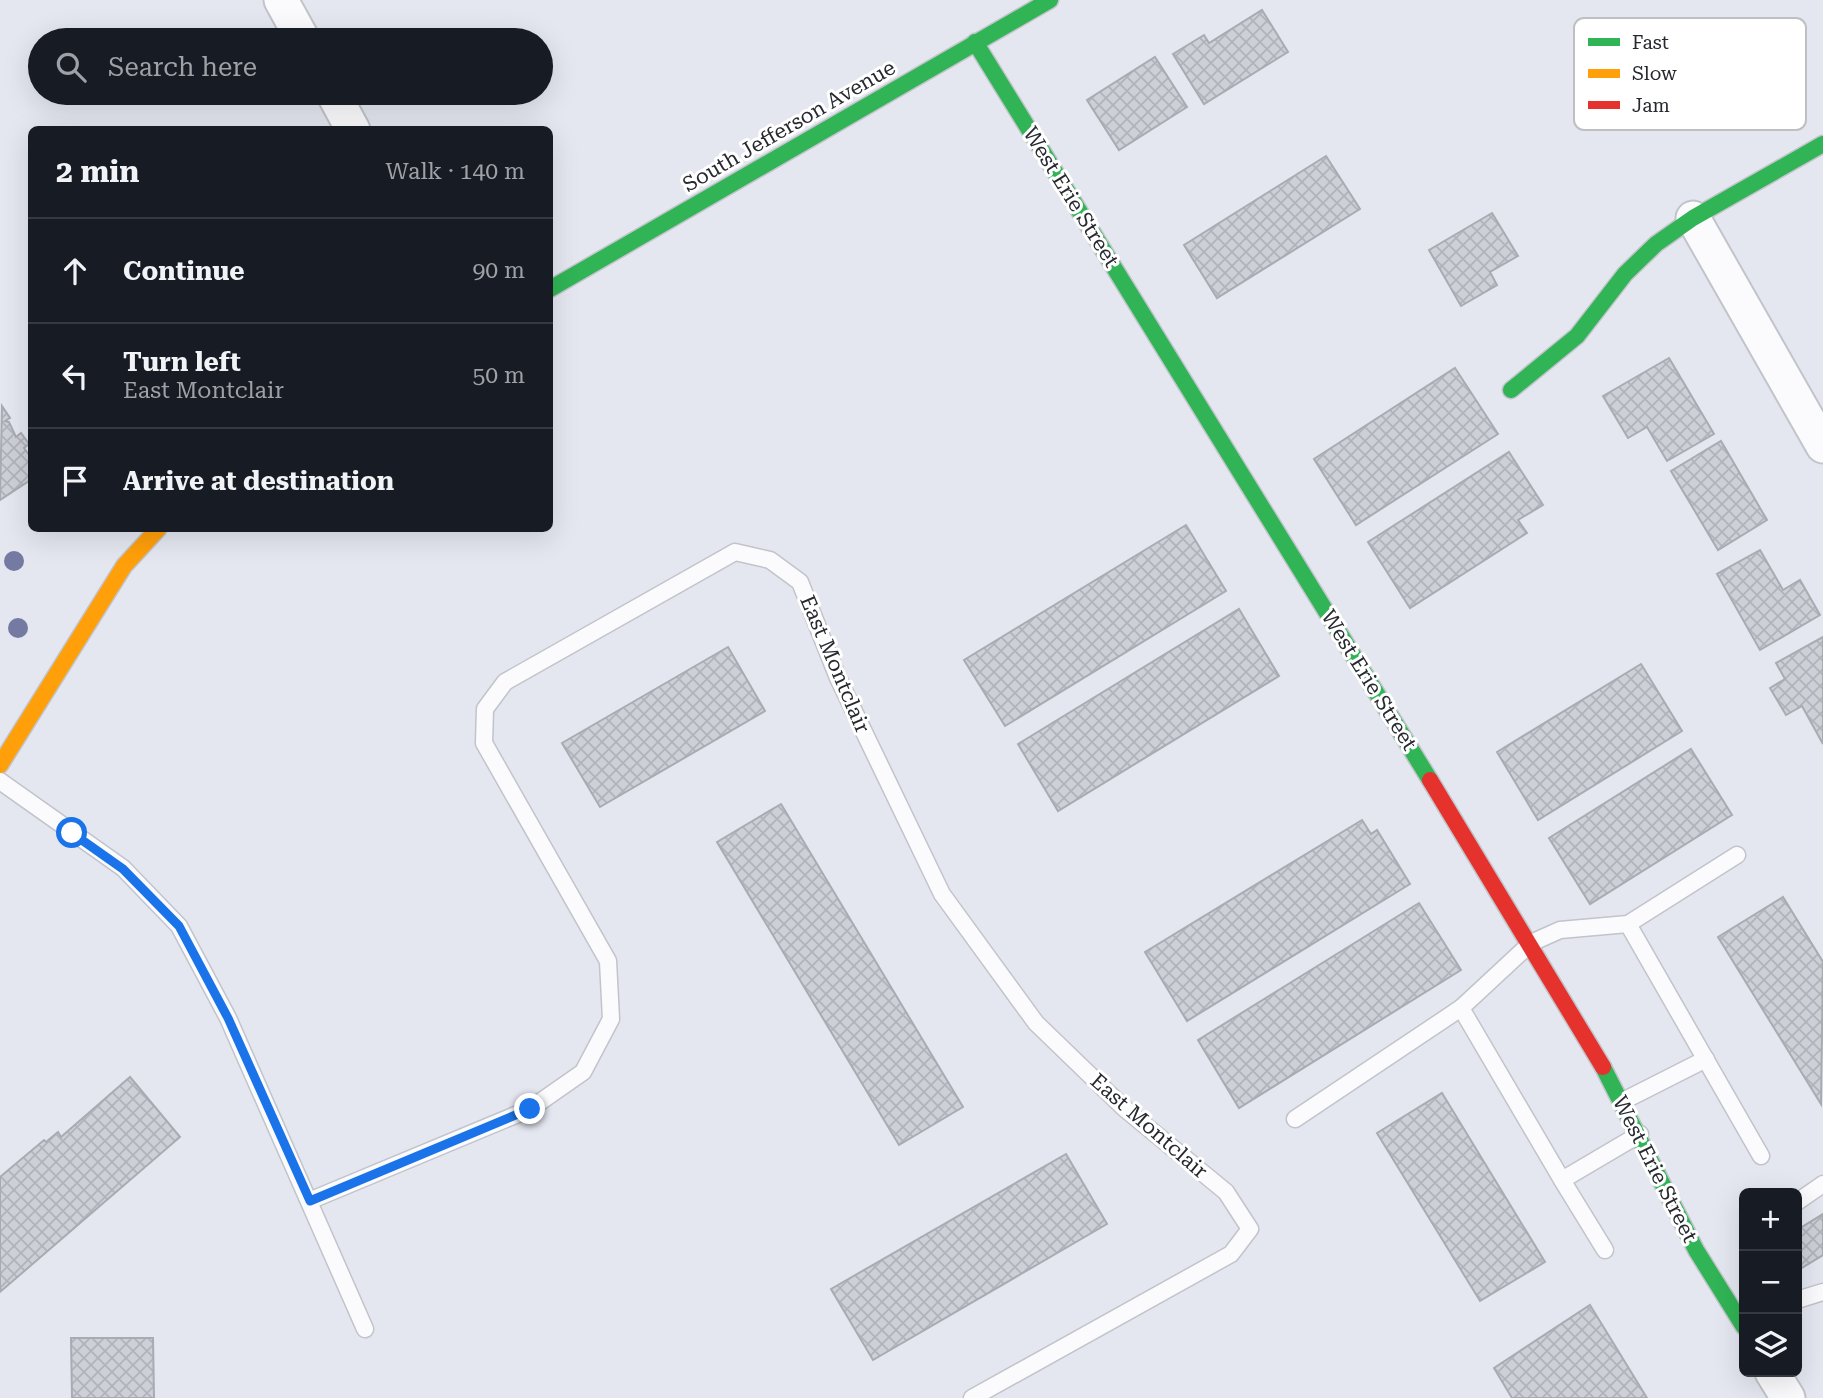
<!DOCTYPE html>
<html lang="en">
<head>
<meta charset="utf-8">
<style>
  :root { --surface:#171b24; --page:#242831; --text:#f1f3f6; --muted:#9ea1a6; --line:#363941 }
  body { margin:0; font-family:"Roboto Serif",serif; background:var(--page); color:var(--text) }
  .controls { position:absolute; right:21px; bottom:21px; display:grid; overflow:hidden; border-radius:10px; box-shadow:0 7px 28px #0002 }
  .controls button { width:63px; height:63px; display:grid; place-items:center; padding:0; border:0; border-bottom:2px solid var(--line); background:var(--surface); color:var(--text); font:35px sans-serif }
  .stop { position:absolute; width:21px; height:21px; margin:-16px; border:5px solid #1a73e8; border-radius:50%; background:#fff }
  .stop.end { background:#1a73e8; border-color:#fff; box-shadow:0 2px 7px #0008 }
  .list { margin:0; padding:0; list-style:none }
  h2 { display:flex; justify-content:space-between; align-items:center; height:91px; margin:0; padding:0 28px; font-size:30px }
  h2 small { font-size:23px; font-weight:400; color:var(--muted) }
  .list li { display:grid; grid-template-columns:46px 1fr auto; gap:21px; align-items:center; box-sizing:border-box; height:105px; padding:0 28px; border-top:2px solid var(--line) }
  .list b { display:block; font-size:26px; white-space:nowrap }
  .list p { margin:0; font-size:23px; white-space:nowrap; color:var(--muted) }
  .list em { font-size:23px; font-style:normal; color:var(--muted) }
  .icon { flex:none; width:38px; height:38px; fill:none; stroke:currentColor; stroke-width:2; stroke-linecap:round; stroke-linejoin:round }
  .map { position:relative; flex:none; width:1823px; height:1398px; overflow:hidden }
  .search { position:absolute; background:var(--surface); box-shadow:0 7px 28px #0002; left:28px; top:28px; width:525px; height:77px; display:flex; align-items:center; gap:18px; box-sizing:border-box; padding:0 24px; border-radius:38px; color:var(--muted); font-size:26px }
  .panel { position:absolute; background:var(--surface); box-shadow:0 7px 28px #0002; left:28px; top:126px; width:525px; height:406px; border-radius:10px }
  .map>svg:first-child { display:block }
  .building { fill:url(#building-cross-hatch); stroke:#a9abb2; stroke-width:2 }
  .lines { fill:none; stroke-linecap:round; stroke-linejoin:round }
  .lane-casing { stroke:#c1c4ca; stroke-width:19 }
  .street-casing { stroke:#c1c4ca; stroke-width:37 }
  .fast-casing { stroke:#c1c4ca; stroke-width:19 }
  .slow-casing { stroke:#c1c4ca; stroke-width:19 }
  .jam-casing { stroke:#c1c4ca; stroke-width:19 }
  .lane { stroke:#fbfbfd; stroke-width:16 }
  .street { stroke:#fbfbfd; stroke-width:33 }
  .fast { stroke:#30b455; stroke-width:16 }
  .slow { stroke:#ff9f0a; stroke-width:16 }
  .jam { stroke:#e5322d; stroke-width:16 }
  .tree { fill:#747aa1 }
  .route { stroke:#1a73e8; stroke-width:9 }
  .labels { text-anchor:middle; stroke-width:6; stroke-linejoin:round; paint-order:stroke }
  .street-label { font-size:21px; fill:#27292f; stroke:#fff }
  .key { fill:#fff; stroke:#bebfc1; stroke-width:2 }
  .key-label { font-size:19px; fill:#27292f }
</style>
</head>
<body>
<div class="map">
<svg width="1823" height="1398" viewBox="0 0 1823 1398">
  <defs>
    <pattern id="building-cross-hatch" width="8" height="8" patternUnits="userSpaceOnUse" patternTransform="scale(1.75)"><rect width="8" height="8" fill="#ced0d8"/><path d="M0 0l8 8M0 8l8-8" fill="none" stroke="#b1b3ba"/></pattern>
  </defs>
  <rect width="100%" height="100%" fill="#e4e7f0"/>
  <g class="building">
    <polygon points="1262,10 1288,52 1204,104 1173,54 1204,35 1209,43"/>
    <polygon points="1155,57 1187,107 1119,150 1087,100"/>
    <polygon points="1326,156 1360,209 1217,298 1184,245"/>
    <polygon points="1492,213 1518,256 1490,272 1497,285 1461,306 1429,250"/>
    <polygon points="1669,358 1714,434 1667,461 1647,427 1628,438 1603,396"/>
    <polygon points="1455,368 1498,434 1356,525 1314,459"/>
    <polygon points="2,406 10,418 5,421 9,422 16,437 21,433 29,444 24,448 32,459 32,479 0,500"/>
    <polygon points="1721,441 1767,520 1718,550 1671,471"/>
    <polygon points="1509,452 1543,505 1518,520 1527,533 1410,608 1368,542"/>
    <polygon points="1186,525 1226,591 1005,726 964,660"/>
    <polygon points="1760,550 1783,590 1800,580 1820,615 1760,650 1717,574"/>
    <polygon points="1239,609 1279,676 1058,811 1018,744"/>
    <polygon points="1823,637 1823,744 1802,706 1786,715 1770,688 1785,679 1776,663"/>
    <polygon points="728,647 765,711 600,807 562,743"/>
    <polygon points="1641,664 1682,731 1538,820 1497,752"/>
    <polygon points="1691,749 1732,815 1590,904 1549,838"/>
    <polygon points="781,804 963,1107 899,1145 717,842"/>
    <polygon points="1362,820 1371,834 1377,830 1410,884 1187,1021 1145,952"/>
    <polygon points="1783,897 1823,962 1821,1104 1718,937"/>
    <polygon points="1419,903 1461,970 1239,1108 1198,1040"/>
    <polygon points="130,1077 180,1137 0,1292 0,1177 44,1140 46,1142 58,1132 61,1137"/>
    <polygon points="1442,1093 1545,1262 1480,1301 1377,1133"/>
    <polygon points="1066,1154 1107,1224 873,1360 831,1289"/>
    <polygon points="1823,1214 1823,1255 1800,1269 1797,1262 1797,1230"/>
    <polygon points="1590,1305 1647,1398 1512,1398 1494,1368"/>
    <polygon points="71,1338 153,1338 154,1398 72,1398"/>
  </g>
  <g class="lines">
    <defs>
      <g id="lane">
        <polyline points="0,781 123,868 179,926 228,1018 365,1329"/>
        <polyline points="1628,924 1761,1156"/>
        <polyline points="1461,1008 1562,1180 1640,1134"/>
        <polyline points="1623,1101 1706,1059"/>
        <polyline points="1295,1119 1461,1008 1531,943 1560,930 1628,924 1737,855"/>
        <polyline points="1562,1180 1605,1250"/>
        <polyline points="309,1201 530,1109 583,1072 611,1019 608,961 484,743 485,709 505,682 735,552 770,560 800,582 838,678 942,894 1036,1023 1124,1108 1226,1192 1250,1229 1231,1254 972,1398"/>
        <polyline points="1797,1202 1823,1184"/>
        <polyline points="1797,1300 1823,1292"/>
      </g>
      <g id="street">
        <polyline points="281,0 303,40"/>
        <polyline points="333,93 353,130"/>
        <polyline points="1693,218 1823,446"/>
        <polyline points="1772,1372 1788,1398"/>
      </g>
      <g id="fast">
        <polyline points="975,42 1430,780"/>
        <polyline points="550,289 1050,0"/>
        <polyline points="1511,390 1577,336 1625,274 1656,244 1693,218 1823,144"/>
        <polyline points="1603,1067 1696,1250 1744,1327"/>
      </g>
      <polyline id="slow" points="0,765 124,566 159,528"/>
      <polyline id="jam" points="1430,780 1603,1067"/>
    </defs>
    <use href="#lane" class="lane-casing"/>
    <use href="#street" class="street-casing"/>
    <use href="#fast" class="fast-casing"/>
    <use href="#slow" class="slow-casing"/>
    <use href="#jam" class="jam-casing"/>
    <use href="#lane" class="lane"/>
    <use href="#street" class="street"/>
    <use href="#fast" class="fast"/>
    <use href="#slow" class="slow"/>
    <use href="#jam" class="jam"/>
  </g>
  <g class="tree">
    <circle cx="14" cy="561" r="10"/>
    <circle cx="18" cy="628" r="10"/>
  </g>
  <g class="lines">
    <polyline class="route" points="72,833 123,869 179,926 228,1018 310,1201 530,1109"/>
  </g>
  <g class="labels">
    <g class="street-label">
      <text transform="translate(789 126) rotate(-30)" y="7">South Jefferson Avenue</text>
      <text transform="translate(1071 197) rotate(58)" y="7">West Erie Street</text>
      <text transform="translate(835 664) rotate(67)" y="7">East Montclair</text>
      <text transform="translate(1369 680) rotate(58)" y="7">West Erie Street</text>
      <text transform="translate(1149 1126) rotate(41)" y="7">East Montclair</text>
      <text transform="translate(1655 1169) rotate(63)" y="7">West Erie Street</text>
    </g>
  </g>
  <rect x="1574" y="18" width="232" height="112" rx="10" class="key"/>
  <rect x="1588" y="38" width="32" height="8" fill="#30b455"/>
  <rect x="1588" y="69" width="32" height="9" fill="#ff9f0a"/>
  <rect x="1588" y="101" width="32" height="8" fill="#e5322d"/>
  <g class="key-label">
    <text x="1632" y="49">Fast</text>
    <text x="1632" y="80">Slow</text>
    <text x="1632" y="112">Jam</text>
  </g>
</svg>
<div class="controls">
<button>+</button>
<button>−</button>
<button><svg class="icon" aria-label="layers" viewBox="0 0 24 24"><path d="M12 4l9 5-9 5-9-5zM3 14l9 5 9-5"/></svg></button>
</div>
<div class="stop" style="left:72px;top:833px"></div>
<div class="stop end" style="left:530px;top:1109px"></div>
<div class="search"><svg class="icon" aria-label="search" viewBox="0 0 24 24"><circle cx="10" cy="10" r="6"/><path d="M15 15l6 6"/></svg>Search here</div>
<section class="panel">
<h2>2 min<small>Walk · 140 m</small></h2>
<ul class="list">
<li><svg class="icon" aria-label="ahead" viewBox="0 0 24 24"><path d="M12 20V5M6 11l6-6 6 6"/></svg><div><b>Continue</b></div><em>90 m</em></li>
<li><svg class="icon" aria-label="left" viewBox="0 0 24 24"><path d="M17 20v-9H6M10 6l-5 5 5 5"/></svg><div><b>Turn left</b><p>East Montclair</p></div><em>50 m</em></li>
<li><svg class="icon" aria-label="arrive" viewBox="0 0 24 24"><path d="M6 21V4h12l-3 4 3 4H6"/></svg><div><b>Arrive at destination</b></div></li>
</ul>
</section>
</div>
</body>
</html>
